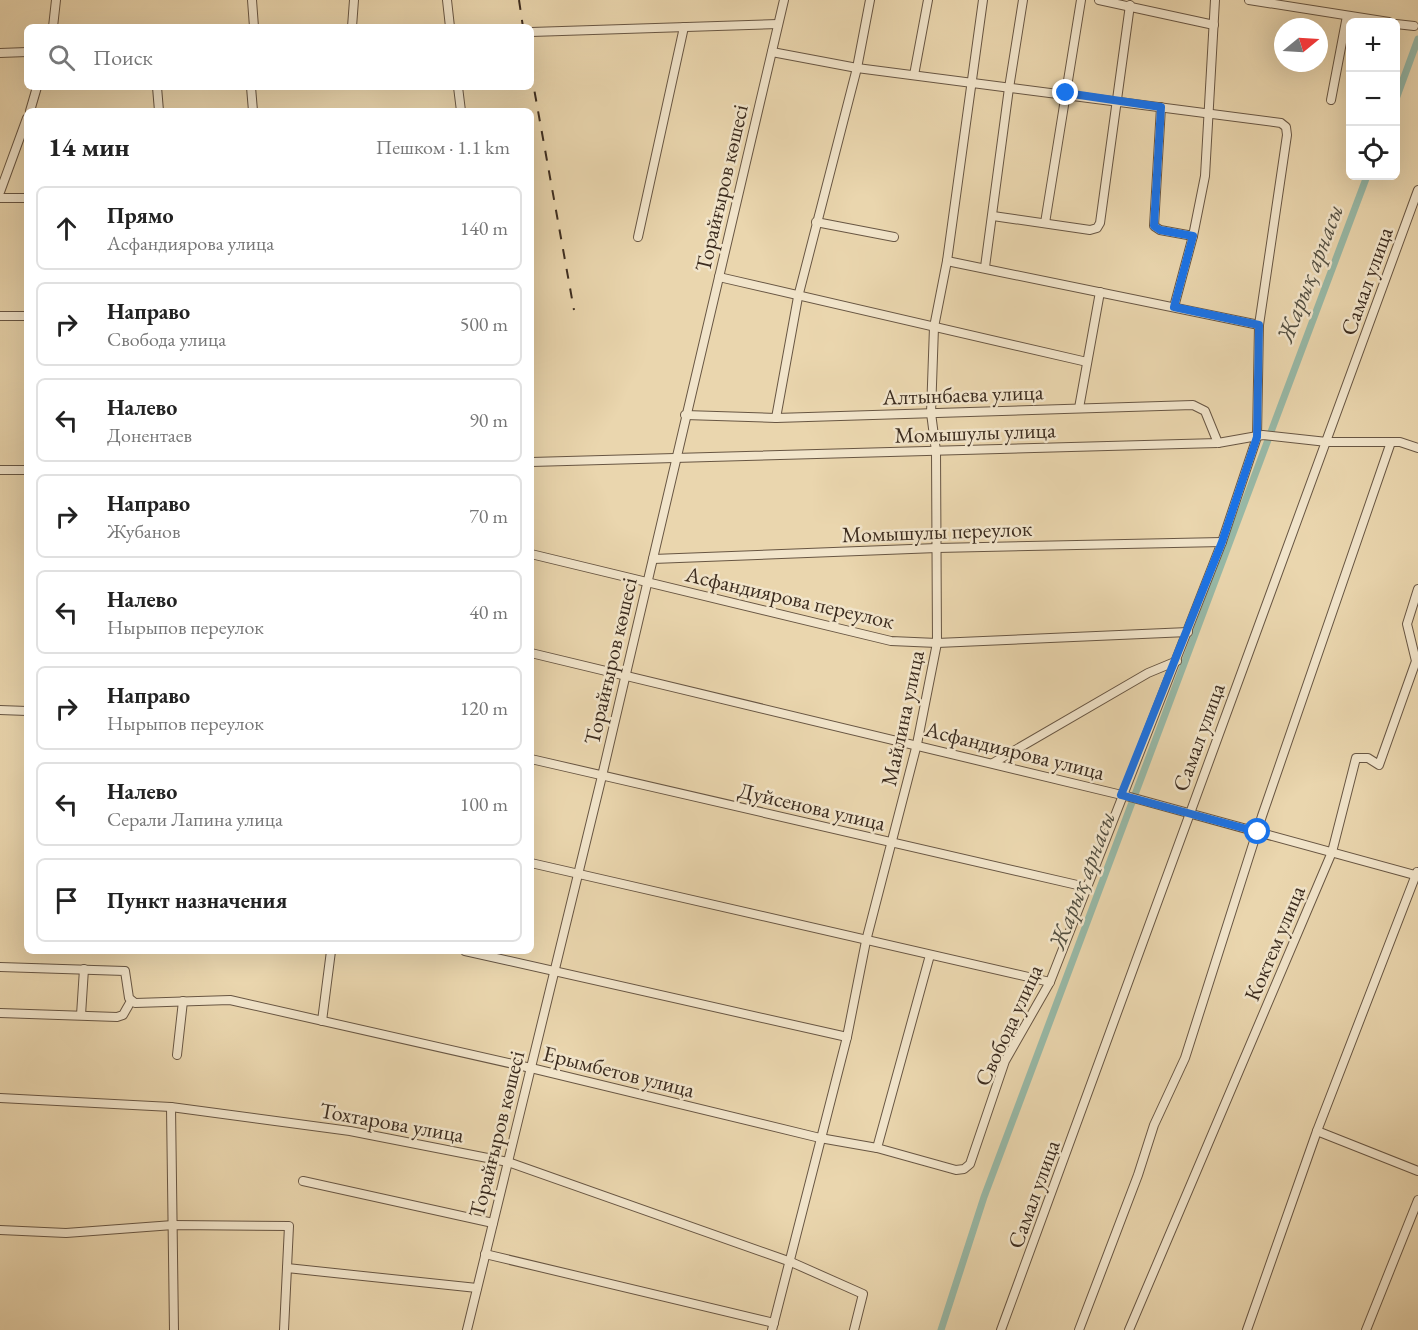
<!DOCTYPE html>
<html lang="ru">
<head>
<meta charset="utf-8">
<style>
  :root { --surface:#fff; --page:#f6f6f6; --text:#222; --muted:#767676; --line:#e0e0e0 }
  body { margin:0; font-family:"EB Garamond",serif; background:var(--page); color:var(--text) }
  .controls { position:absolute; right:18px; top:18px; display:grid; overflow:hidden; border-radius:9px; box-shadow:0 6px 24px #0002 }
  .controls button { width:54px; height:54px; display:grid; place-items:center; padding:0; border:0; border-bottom:2px solid var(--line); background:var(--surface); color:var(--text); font:30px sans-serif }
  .compass { position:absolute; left:1274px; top:18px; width:54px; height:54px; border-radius:50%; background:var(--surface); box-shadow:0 6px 24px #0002; rotate:72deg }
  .stop { position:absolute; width:18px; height:18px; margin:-14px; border:4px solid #1a73e8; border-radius:50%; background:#fff }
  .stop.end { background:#1a73e8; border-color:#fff; box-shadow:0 2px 6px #0008 }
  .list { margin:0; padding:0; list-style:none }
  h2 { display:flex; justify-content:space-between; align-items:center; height:78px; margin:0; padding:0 24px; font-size:26px }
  h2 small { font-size:20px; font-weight:400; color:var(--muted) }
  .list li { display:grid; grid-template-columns:39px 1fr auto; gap:18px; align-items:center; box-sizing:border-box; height:84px; margin:0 12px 12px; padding:0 12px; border:2px solid var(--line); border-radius:9px }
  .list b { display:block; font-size:22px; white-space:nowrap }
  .list p { margin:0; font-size:20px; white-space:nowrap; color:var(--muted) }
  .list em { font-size:20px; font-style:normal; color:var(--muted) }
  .icon { flex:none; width:33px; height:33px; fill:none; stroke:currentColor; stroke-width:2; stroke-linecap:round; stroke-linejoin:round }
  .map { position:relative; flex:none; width:1418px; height:1330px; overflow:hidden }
  .search { position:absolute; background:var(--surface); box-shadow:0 6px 24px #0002; left:24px; top:24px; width:510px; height:66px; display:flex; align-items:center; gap:15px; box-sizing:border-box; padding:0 21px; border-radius:9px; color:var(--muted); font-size:22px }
  .panel { position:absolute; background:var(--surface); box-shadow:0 6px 24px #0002; left:24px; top:108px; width:510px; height:846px; border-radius:9px }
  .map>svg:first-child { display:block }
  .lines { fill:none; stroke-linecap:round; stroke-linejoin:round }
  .canal { stroke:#98b9a7; stroke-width:7 }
  .minor-casing { stroke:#685643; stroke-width:10 }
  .minor { stroke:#f1e4ca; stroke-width:8 }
  .rail { stroke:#3c2c1f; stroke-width:2; stroke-dasharray:10 10; stroke-linecap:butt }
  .route { stroke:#1a73e8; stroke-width:8 }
  .labels { text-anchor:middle; stroke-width:5; stroke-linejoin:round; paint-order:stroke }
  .street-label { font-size:22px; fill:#3c2c1f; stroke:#f1e4ca }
  .water-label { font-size:24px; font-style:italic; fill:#534f41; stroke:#f1e4ca }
</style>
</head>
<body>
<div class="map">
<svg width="1418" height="1330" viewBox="0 0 1418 1330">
  <rect width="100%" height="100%" fill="#ead6ae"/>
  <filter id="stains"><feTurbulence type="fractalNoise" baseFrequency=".00333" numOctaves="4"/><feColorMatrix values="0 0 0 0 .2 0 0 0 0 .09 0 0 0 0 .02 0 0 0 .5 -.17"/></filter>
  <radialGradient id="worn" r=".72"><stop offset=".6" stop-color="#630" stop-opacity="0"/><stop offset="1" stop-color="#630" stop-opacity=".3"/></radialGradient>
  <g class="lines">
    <g class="canal">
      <polyline points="1396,99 1418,39"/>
      <polyline points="941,1330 984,1197 1367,176"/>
    </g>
    <defs>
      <g id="minor">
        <polyline points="252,0 254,27"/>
        <polyline points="447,0 450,27"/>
        <polyline points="1099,0 1214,25"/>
        <polyline points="1249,0 1389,22"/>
        <polyline points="1396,24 1414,26"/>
        <polyline points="53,27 56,0"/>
        <polyline points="352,27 354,0"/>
        <polyline points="531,32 778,24"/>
        <polyline points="0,53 27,52"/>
        <polyline points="914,75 928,0"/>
        <polyline points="157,87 159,111"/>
        <polyline points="251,87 253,111"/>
        <polyline points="458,87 461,111"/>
        <polyline points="1331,100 1347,16"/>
        <polyline points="1161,107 1154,226 1160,230 1193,236"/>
        <polyline points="30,111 37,87"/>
        <polyline points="0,192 27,118"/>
        <polyline points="0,198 27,198"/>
        <polyline points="993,216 1090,230 1097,228 1100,223 1130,5"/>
        <polyline points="816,222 894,237"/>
        <polyline points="1045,223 1081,0"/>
        <polyline points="638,237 684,27"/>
        <polyline points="947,261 1259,325"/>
        <polyline points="985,267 1009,88 1023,0"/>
        <polyline points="719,277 1087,362"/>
        <polyline points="1174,307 1193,236 1205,176 1215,0"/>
        <polyline points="0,316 27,316"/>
        <polyline points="1079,408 1100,292"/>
        <polyline points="685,415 776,418 1193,405 1205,411 1218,443"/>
        <polyline points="776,418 798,297 857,68 870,0"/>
        <polyline points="531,462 1218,443 1263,435 1327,442 1400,442 1418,448"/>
        <polyline points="0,470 27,470"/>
        <polyline points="531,554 891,641 937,643 1188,632"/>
        <polyline points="653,559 937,548 1222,542"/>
        <polyline points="531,653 1130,797 1418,876"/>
        <polyline points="0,710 27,711"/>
        <polyline points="531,759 1086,887"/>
        <polyline points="993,763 1148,673 1177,661"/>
        <polyline points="531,863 1050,982"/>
        <polyline points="465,951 847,1037"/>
        <polyline points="0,967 125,971 129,998 135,1003 230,1000 531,1068 820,1138 877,1148 956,1170 964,1169 970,1164 1005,1061 1050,982 1222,542 1257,437 1259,325 1287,135 1286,127 1281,123 857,68 772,52"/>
        <polyline points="0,1013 117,1017 123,1015 131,1001"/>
        <polyline points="81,1015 84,969"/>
        <polyline points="322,1021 331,951"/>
        <polyline points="177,1055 183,1001"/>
        <polyline points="0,1098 171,1107 350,1131 508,1162 791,1262 863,1294 854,1330"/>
        <polyline points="171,1107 174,1330"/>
        <polyline points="1317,1131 1418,1171"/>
        <polyline points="877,1148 930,955"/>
        <polyline points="303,1181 493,1223"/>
        <polyline points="0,1230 66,1233 173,1225 289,1226 284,1330"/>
        <polyline points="485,1254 774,1323"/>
        <polyline points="287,1268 477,1288"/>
        <polyline points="467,1330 602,776 784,0"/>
        <polyline points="772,1330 847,1037 866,941 917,744 937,643 936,451 931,413 934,327 947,261 983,0"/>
        <polyline points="1001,1330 1418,190"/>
        <polyline points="1079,1330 1138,1175 1154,1125 1185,1058 1262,816 1391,442"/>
        <polyline points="1129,1330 1332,852 1356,758 1368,758 1379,765 1416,661 1407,624 1418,589"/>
        <polyline points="1247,1330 1317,1131 1417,872"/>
        <polyline points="1366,1330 1418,1200"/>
      </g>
    </defs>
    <use href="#minor" class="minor-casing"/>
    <use href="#minor" class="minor"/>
    <g class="rail">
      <polyline points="519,0 523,27"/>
      <polyline points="531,72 574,310"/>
    </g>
  </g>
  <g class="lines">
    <polyline class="route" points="1066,93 1161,107 1154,226 1160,230 1193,236 1174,307 1259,325 1257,437 1222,542 1121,795 1258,832"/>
  </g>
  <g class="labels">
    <g class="street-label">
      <text transform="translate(721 188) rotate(-77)" y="8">Торайғыров көшесі</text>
      <text transform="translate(1366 281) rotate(-70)" y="8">Самал улица</text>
      <text transform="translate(963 394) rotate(-2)" y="8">Алтынбаева улица</text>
      <text transform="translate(975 432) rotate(-2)" y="8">Момышулы улица</text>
      <text transform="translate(937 531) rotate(-2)" y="8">Момышулы переулок</text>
      <text transform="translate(790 597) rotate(13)" y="8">Асфандиярова переулок</text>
      <text transform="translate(610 661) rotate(-77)" y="8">Торайғыров көшесі</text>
      <text transform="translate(902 718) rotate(-78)" y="8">Майлина улица</text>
      <text transform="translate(1198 737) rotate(-70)" y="8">Самал улица</text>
      <text transform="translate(1015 750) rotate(14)" y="8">Асфандиярова улица</text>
      <text transform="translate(812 806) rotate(13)" y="8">Дуйсенова улица</text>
      <text transform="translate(1274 943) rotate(-67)" y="8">Коктем улица</text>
      <text transform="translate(1008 1025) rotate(-65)" y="8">Свобода улица</text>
      <text transform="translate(619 1071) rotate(14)" y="8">Ерымбетов улица</text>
      <text transform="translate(392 1122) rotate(10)" y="8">Тохтарова улица</text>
      <text transform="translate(496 1134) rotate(-76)" y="8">Торайғыров көшесі</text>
      <text transform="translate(1033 1194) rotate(-70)" y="8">Самал улица</text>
    </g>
    <g class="water-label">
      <text transform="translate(1310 273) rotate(-69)" y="8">Жарық арнасы</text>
      <text transform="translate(1082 880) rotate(-69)" y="8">Жарық арнасы</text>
    </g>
  </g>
  <rect width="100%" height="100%" filter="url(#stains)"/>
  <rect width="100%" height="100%" fill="url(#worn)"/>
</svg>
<div class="controls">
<button>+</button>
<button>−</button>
<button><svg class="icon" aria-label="locate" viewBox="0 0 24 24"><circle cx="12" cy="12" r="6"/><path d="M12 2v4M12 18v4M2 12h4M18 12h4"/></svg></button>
</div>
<svg class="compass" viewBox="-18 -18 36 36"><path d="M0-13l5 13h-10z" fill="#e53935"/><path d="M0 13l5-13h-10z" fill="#767676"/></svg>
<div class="stop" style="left:1258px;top:832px"></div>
<div class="stop end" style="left:1066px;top:93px"></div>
<div class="search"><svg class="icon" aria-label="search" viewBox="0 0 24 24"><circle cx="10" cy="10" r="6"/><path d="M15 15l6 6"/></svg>Поиск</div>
<section class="panel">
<h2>14 мин<small>Пешком · 1.1 km</small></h2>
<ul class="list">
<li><svg class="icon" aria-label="ahead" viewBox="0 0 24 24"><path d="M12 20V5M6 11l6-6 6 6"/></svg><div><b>Прямо</b><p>Асфандиярова улица</p></div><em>140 m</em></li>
<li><svg class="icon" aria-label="right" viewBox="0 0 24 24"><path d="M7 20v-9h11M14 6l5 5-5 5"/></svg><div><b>Направо</b><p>Свобода улица</p></div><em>500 m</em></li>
<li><svg class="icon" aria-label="left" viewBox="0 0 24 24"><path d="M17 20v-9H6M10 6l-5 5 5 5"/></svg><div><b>Налево</b><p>Донентаев</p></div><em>90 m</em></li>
<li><svg class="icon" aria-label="right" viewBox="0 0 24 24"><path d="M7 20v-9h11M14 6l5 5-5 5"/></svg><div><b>Направо</b><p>Жубанов</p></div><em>70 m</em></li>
<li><svg class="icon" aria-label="left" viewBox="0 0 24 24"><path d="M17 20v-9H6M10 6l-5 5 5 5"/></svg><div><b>Налево</b><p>Нырыпов переулок</p></div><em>40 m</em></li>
<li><svg class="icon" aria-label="right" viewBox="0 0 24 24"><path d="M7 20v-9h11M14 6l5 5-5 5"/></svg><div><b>Направо</b><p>Нырыпов переулок</p></div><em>120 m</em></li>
<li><svg class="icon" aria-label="left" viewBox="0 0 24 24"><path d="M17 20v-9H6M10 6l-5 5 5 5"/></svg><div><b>Налево</b><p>Серали Лапина улица</p></div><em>100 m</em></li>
<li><svg class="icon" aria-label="arrive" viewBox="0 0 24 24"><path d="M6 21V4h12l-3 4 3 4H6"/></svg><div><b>Пункт назначения</b></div></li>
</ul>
</section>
</div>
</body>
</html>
